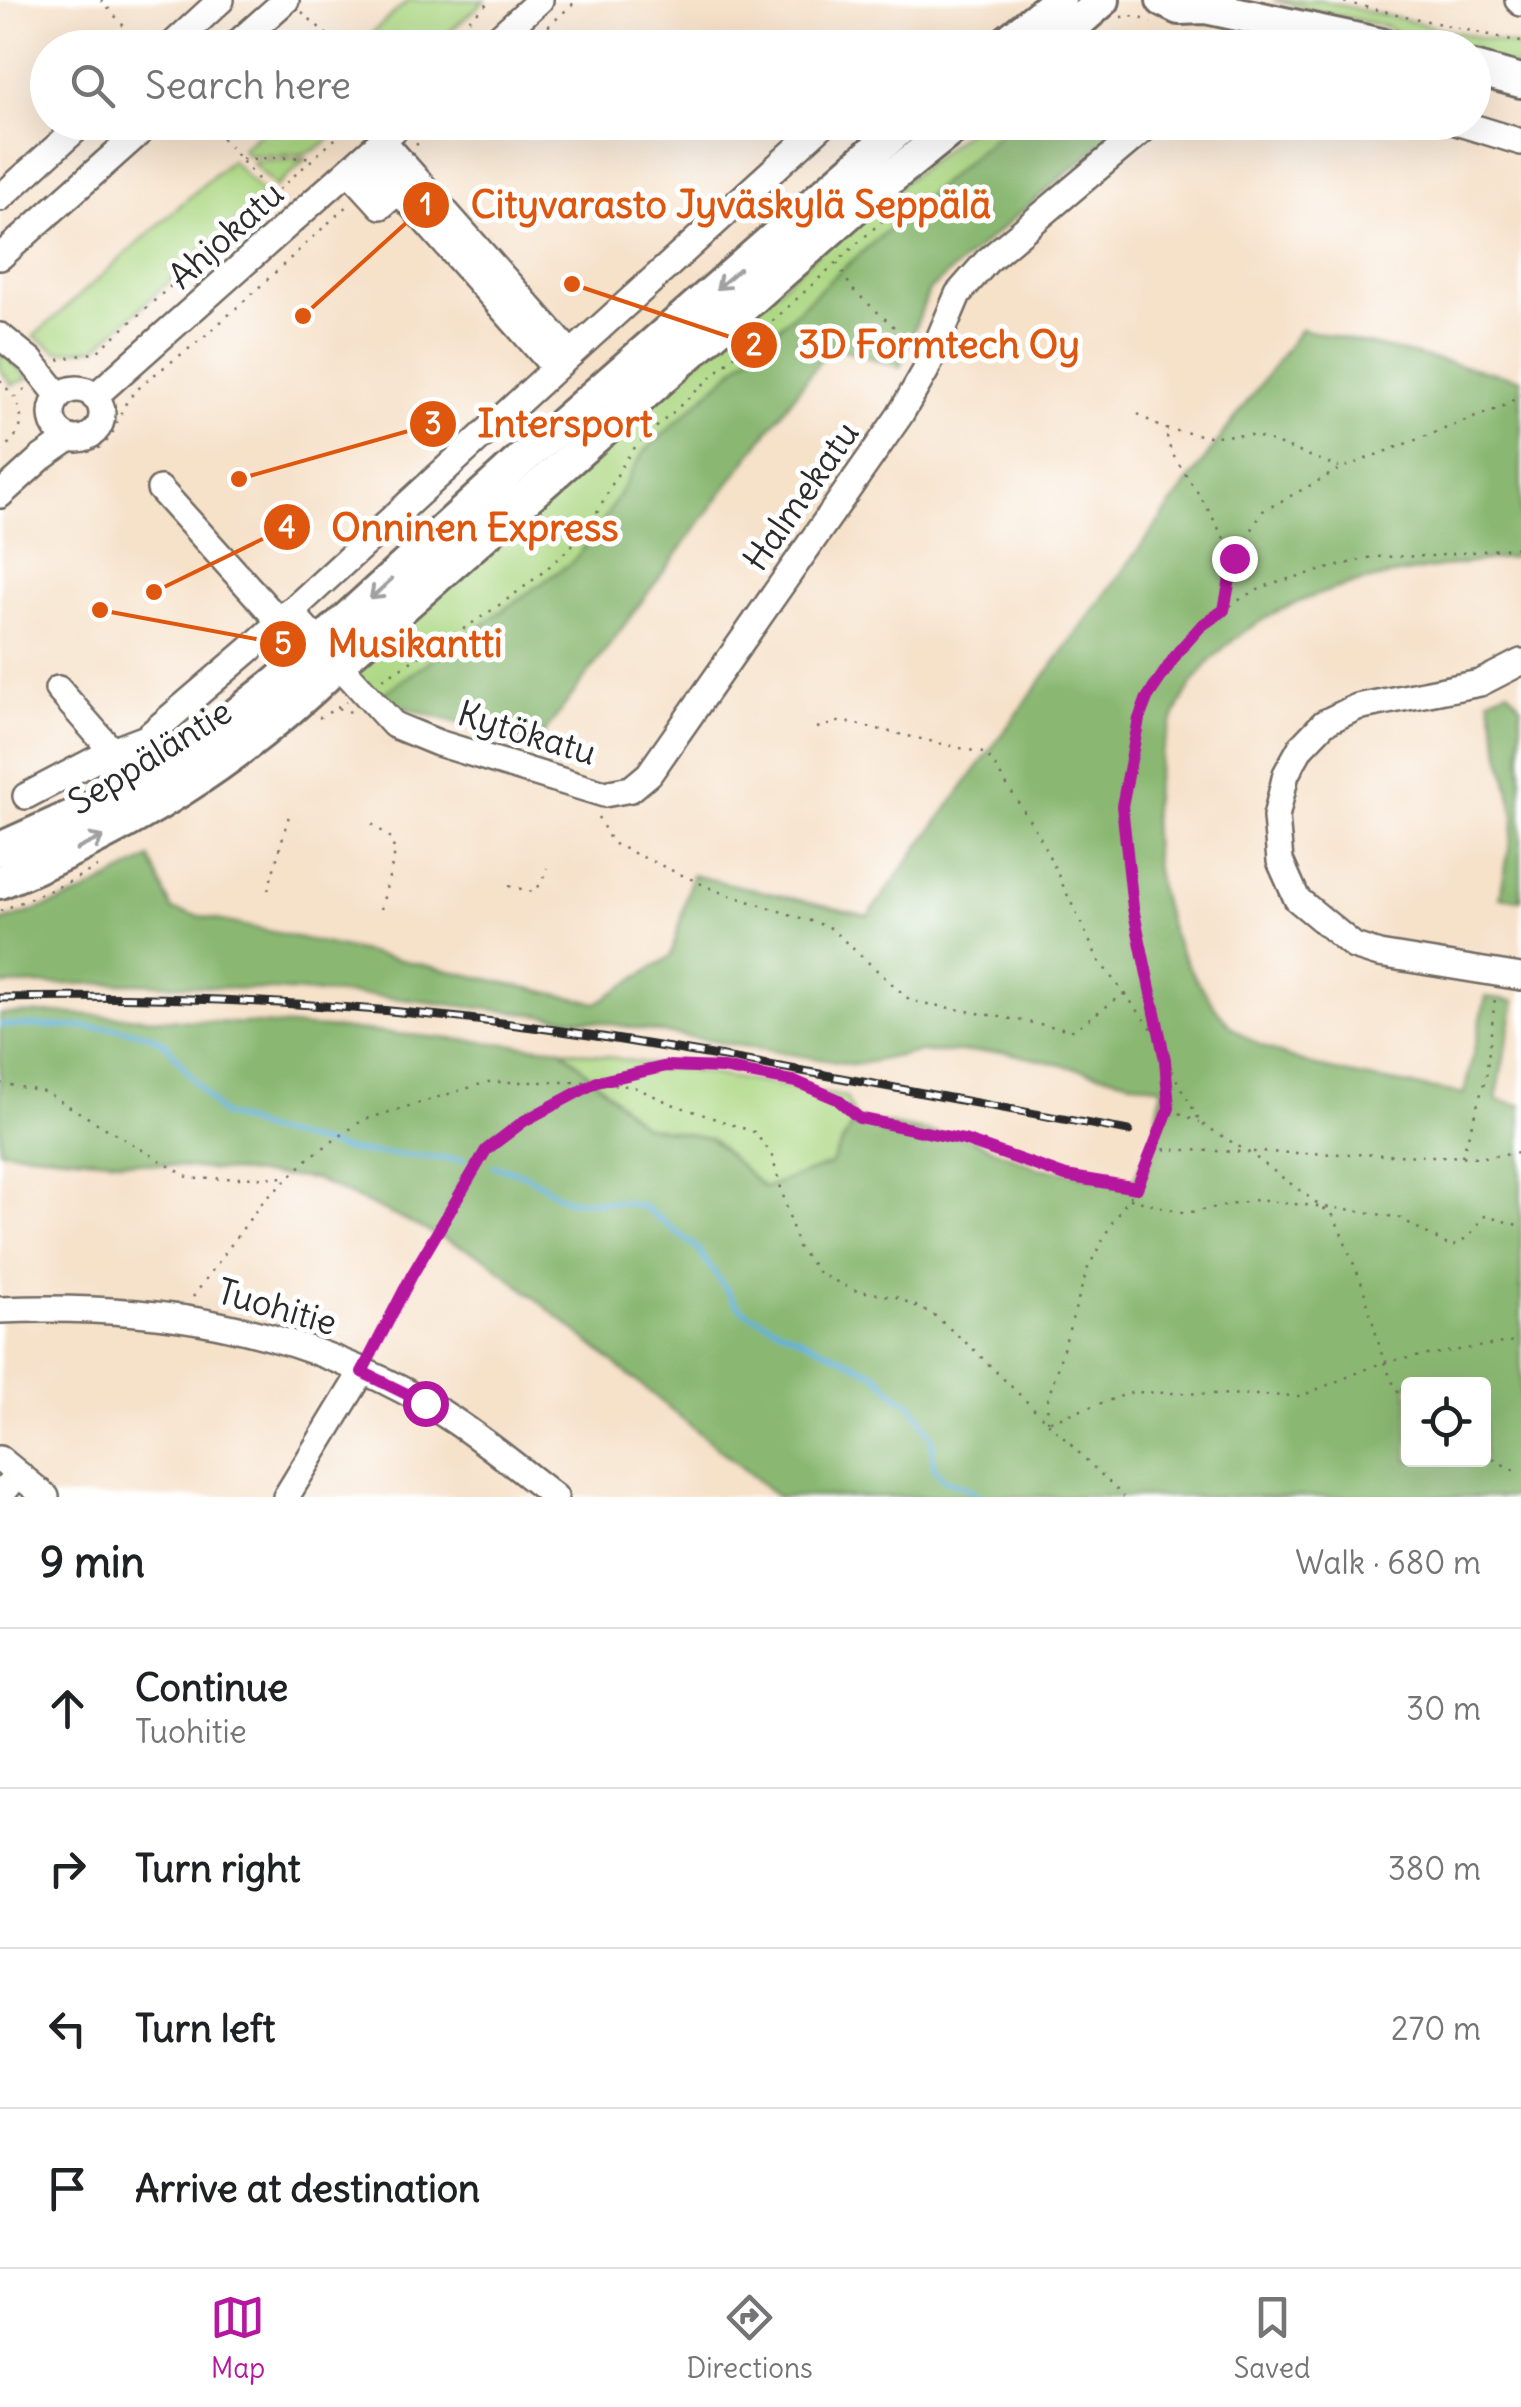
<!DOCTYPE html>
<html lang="en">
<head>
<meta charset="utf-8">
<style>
  :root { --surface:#fff; --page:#f2f2f2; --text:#202124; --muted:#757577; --line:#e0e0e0; --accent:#b5179e }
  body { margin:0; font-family:Delius,sans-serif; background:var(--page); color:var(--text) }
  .controls { position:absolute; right:30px; bottom:30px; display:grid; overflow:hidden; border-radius:10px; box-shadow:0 10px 40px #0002 }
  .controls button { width:90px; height:90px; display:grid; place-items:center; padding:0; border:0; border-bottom:2px solid var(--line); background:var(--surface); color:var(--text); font:50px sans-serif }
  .stop { position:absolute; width:30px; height:30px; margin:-22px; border:8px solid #b5179e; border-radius:50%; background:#fff }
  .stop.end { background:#b5179e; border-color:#fff; box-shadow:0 2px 10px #0008 }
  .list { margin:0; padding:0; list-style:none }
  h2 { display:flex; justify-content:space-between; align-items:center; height:130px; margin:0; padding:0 40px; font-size:42px }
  h2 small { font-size:32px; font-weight:400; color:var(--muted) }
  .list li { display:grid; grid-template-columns:65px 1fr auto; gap:30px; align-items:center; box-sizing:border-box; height:160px; padding:0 40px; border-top:2px solid var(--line) }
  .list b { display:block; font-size:38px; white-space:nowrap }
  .list p { margin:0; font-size:32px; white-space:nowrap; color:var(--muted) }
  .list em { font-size:32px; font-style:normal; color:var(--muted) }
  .icon { flex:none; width:55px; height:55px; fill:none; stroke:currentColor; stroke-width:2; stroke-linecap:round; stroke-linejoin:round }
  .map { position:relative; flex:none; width:1521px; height:1497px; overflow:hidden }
  .search { position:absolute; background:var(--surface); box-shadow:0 10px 40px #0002; left:30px; right:30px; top:30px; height:110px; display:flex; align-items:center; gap:25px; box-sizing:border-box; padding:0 35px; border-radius:55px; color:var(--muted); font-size:38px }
  .sheet { height:770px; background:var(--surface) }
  nav { display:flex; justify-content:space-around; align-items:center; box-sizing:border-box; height:140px; border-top:2px solid var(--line); background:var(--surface); font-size:28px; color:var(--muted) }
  nav a { display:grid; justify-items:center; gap:5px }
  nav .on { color:var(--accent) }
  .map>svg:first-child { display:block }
  .green { fill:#add884; stroke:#6c8258; stroke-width:2.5 }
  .forest { fill:#8ab872; stroke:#5a724e; stroke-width:2.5; fill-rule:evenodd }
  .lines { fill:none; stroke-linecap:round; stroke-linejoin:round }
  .stream { stroke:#64b3de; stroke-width:5 }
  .minor-casing { stroke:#726b62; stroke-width:30 }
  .major-casing { stroke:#726b62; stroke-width:38 }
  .path { stroke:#726b62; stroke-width:2.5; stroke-dasharray:2.5 8; stroke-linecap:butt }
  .minor { stroke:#fff; stroke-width:25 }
  .major { stroke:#fff; stroke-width:32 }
  .rail-casing { stroke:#2b2b2b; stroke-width:9 }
  .rail { stroke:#fff; stroke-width:5; stroke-dasharray:15; stroke-linecap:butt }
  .oneway { stroke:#a0a0a0 }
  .route { stroke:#b5179e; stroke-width:12 }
  .labels { text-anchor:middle; stroke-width:10; stroke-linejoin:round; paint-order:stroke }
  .street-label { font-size:35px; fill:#2b2b2b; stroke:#fff }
  .leader { fill:none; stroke:#df570e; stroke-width:4 }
  .callout-dot { fill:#df570e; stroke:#fff; stroke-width:4 }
  .mark-label { font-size:30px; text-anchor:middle; font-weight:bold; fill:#fff }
  .callout-label { font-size:38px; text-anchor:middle; font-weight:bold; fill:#df570e; stroke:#fff; stroke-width:10; stroke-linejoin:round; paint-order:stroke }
</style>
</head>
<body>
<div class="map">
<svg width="1521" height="1497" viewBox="0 0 1521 1497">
  <rect width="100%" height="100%" fill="#fff"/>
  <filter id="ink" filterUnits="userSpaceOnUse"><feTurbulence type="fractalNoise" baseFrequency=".01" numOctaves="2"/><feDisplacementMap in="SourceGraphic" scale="20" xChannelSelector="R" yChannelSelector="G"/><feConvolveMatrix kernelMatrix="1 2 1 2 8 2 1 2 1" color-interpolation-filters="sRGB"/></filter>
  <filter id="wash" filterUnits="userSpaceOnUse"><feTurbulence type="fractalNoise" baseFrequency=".0048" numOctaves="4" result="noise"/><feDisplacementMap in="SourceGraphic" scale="40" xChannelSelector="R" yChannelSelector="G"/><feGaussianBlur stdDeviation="2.25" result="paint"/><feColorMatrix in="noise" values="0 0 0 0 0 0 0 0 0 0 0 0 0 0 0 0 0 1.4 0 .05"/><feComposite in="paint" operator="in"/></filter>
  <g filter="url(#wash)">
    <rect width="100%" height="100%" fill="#f6e1c9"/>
    <g class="green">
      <polygon points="409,0 485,0 433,47 356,47"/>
      <path d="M1273,0h46l202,47v21l-47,-11v-9c-31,-1 -62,-2 -87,-21z"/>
      <path d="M271,123v-1l65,1c-9,41 -56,31 -89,32l-5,-6z"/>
      <polygon points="977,123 1011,123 837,274 643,453 596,534 572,562 374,700 352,673 363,659 831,241"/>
      <polygon points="306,159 276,187 252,162 253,161"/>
      <polygon points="231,160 264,194 263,197 96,348 58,352 34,336"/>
      <polygon points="0,350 29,378 12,385 0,370"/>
      <polygon points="562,1049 846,1097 855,1119 831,1164 764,1188 711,1139 642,1125"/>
    </g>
    <g class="forest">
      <polygon points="1115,32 1210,47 1097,47"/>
      <polygon points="1011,123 1126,123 929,290 900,367 831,346 536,744 374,700 572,562 596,534 643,453 837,274"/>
      <path d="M1301,329l220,50v177c-97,14 -208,21 -288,84 -103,81 -101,254 -28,352 9,12 17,28 28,36 58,45 160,53 231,66l22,-97 29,4 -19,99 25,5v392h-743l-292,-239 -171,-79 -315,-29v-136l54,-1 289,16 219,20 80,76 69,14 53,49 67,-24 24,-45 115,20 68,29 95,13 21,-45 8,-48 -157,-36h-87l-63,13 -262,-44 -217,-25 -236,-13 -140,2v-63l78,-26 72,-38 22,52 425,93 74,-47 21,-81 176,41zM1408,1384h76v76h-76z"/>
      <polygon points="1508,690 1521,706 1521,900 1500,897 1515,817 1489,698"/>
    </g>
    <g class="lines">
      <g class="stream">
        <polyline points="0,1025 116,1028 147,1034 166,1044 221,1114 271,1132 352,1151 464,1160"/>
        <polyline points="494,1166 526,1175 566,1200 626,1203 644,1207 697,1248 737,1305 747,1313 876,1374 901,1399 910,1402 932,1437 934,1468 944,1480 970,1489 980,1497"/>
      </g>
    </g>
  </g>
  <g filter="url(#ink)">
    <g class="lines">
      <defs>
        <g id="minor">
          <polyline points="1518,0 1521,3"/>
          <polyline points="169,48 221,0"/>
          <polyline points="232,48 286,0"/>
          <polyline points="487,48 540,0"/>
          <polyline points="1456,122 1521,142"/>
          <polyline points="367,155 555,368"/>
          <polyline points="349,171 381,206 399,191"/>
          <polyline points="0,198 84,122"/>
          <polyline points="0,257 151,122"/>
          <polyline points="0,336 31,361 59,396"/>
          <polyline points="571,354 826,122"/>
          <circle cx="77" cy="414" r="25"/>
          <polyline points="94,397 403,122"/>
          <polyline points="160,489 279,621"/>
          <polyline points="0,495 41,458 70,438"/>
          <polyline points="290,611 394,725 438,743 604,794 631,789 649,774 900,415 926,370 958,294 987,261 1152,122"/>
          <polyline points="1521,662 1480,683 1357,707 1324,723 1301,747 1286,774 1276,817 1280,861 1297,899 1354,946 1379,954 1521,977"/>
          <polyline points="58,689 112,751"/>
          <polyline points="26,796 112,751 146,738 250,649 571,354 383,141"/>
          <path d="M0,1310c153,-6 291,15 426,93 46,27 87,61 129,94"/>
          <polyline points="0,1459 46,1497"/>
          <polyline points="0,1496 18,1474"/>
          <polyline points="286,1497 362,1372"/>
        </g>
        <g id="major">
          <polyline points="1163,0 1179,8 1206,7 1395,48"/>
          <polyline points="1000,48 1059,0"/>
          <polyline points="1048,48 1103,0"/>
          <polyline points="1474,68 1521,81"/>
          <polyline points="0,849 102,803 197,746 278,682 522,459 907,122"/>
          <path d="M0,882c131,-54 238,-119 339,-219l529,-467 92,-74"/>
        </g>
      </defs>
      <use href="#minor" class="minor-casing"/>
      <use href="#major" class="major-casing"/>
      <g class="path">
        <polyline points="101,0 143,48"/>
        <polyline points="1334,0 1521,42"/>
        <polyline points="302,12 342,48"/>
        <polyline points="1121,17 1137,16 1151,23"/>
        <polyline points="1187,33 1209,34"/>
        <polyline points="438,48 491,0"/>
        <polyline points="525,48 577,0"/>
        <polyline points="208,122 271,194"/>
        <polyline points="984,131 994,122"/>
        <polyline points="337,136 339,122"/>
        <polyline points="416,145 441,122"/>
        <polyline points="242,159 314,157"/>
        <polyline points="837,263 852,289 913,344"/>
        <polyline points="58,360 97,352 354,122 362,132"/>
        <polyline points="0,380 14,397"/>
        <polyline points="1138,414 1163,429"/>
        <path d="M0,452c21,-20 27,-26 15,-54l11,-10"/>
        <path d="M88,452c31,-7 26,-39 45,-58 21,-22 50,-39 73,-59 49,-43 96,-88 144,-132"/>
        <polyline points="1234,557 1207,507 1171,452 1165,429 1207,436 1254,435 1339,467"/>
        <polyline points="1225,608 1235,558 1263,511 1342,468 1502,407 1521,395"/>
        <path d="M383,679c65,-41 144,-85 196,-141 24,-26 34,-65 58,-93l269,-246"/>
        <polyline points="338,708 354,713"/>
        <polyline points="319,718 347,702"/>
        <polyline points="817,728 842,721 987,754 1039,835 1099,961 1160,1039"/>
        <polyline points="598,817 612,843 717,891 829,927 911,1001 1073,1030 1124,994"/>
        <polyline points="372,824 391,838 395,853 381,909"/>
        <polyline points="509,886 533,892 541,884 547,868"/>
        <polyline points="268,890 290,812"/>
        <polyline points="0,911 65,884 101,865"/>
        <polyline points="1166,1061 1201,1123 1251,1154 1334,1216 1362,1284 1384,1362 1396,1390 1408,1402"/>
        <polyline points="0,1083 45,1092 191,1179 289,1177"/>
        <polyline points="1170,1109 1200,1122"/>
        <polyline points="1153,1149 1245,1152"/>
        <polyline points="1253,1152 1483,1157 1521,1153"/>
        <polyline points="1462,1156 1486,1077 1495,998"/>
        <polyline points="1130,1199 1186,1213 1256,1200 1354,1210 1400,1218 1451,1247 1468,1237 1485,1216 1521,1226"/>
        <polyline points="193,1297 260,1205 310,1157 363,1120 488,1082 597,1082 634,1087 672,1104 754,1132 771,1153 798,1247 820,1274 854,1290 896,1297 933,1314 973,1349 1124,1497"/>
        <polyline points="372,1352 412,1275 487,1150 524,1121 597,1082 667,1066 723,1068 797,1082 837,1099 859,1118 965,1139 1065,1176 1137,1187"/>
        <polyline points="1048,1421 1047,1402 1087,1270 1111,1224 1137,1187 1169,1108 1165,1060 1133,908 1122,806 1139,719 1147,698 1178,652 1201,625 1247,595 1273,583 1372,557 1433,556 1521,547"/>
        <polyline points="1050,1421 1133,1392 1301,1396 1384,1362 1521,1340"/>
        <polyline points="1484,1454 1513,1470 1521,1470"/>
      </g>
      <use href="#minor" class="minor"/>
      <use href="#major" class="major"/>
      <defs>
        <path id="rail" d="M0,998c192,-4 386,7 576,35 185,28 369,65 553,98"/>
      </defs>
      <use href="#rail" class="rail-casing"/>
      <use href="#rail" class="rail"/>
    </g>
    <defs><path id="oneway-shaft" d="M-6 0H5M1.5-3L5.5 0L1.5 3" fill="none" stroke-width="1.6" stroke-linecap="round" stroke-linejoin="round" transform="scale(2.5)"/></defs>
    <g class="oneway">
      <use href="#oneway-shaft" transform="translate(728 279) rotate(139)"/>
      <use href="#oneway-shaft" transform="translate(381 589) rotate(137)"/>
      <use href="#oneway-shaft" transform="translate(90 843) rotate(-26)"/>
    </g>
  </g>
  <g class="lines" filter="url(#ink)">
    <polyline class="route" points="425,1403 362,1372 412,1275 486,1150 524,1121 597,1082 667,1066 723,1068 797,1082 837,1099 859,1118 964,1140 1066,1176 1137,1188 1169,1108 1165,1060 1133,908 1122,806 1139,719 1147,698 1178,652 1201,626 1224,610 1234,558"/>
  </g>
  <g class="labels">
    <g class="street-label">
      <text transform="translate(226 235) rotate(-42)" y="12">Ahjokatu</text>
      <text transform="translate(801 496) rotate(-55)" y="12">Halmekatu</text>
      <text transform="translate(527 733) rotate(17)" y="12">Kytökatu</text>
      <text transform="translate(150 757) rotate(-32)" y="12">Seppäläntie</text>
      <text transform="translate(277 1307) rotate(16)" y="12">Tuohitie</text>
    </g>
  </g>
  <path class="leader" d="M303 316L426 205M572 284L754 345M239 479L433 424M154 592L287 527M100 610L283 644"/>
  <g class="callout-dot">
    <circle cx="303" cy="316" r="10"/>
    <circle cx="572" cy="284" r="10"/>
    <circle cx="239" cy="479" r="10"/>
    <circle cx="154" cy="592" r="10"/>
    <circle cx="100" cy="610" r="10"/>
    <circle cx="426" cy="205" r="25"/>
    <circle cx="754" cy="345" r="25"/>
    <circle cx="433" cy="424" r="25"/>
    <circle cx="287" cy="527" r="25"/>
    <circle cx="283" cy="644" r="25"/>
  </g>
  <g class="mark-label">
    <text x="426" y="215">1</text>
    <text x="754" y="355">2</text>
    <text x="433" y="434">3</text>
    <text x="287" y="538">4</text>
    <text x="283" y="654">5</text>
  </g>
  <g class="callout-label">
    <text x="731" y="218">Cityvarasto Jyväskylä Seppälä</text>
    <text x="939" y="358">3D Formtech Oy</text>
    <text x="565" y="437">Intersport</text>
    <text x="475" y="541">Onninen Express</text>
    <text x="415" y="657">Musikantti</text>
  </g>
</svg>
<div class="controls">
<button><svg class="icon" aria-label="locate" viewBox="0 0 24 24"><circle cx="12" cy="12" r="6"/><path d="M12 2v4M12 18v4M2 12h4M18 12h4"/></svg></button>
</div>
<div class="stop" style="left:425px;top:1403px"></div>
<div class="stop end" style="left:1234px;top:558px"></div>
<div class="search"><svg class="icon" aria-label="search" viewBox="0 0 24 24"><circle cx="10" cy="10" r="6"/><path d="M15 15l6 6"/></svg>Search here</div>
</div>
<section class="sheet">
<h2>9 min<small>Walk · 680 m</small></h2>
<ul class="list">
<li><svg class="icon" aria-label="ahead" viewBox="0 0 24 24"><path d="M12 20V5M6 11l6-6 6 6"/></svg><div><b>Continue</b><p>Tuohitie</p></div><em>30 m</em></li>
<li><svg class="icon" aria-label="right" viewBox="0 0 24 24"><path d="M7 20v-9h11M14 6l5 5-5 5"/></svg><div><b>Turn right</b></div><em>380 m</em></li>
<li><svg class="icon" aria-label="left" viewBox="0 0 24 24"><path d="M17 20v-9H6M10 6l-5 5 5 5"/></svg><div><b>Turn left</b></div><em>270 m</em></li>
<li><svg class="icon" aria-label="arrive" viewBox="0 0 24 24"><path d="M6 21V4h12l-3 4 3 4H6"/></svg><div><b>Arrive at destination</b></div></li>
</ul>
</section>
<nav>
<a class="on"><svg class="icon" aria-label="map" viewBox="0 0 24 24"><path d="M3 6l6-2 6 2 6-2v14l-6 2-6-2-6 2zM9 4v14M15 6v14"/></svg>Map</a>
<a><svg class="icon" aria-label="directions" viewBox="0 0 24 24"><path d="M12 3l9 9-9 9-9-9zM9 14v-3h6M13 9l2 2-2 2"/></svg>Directions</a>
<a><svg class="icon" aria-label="saved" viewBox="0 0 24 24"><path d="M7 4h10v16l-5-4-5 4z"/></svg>Saved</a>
</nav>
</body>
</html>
